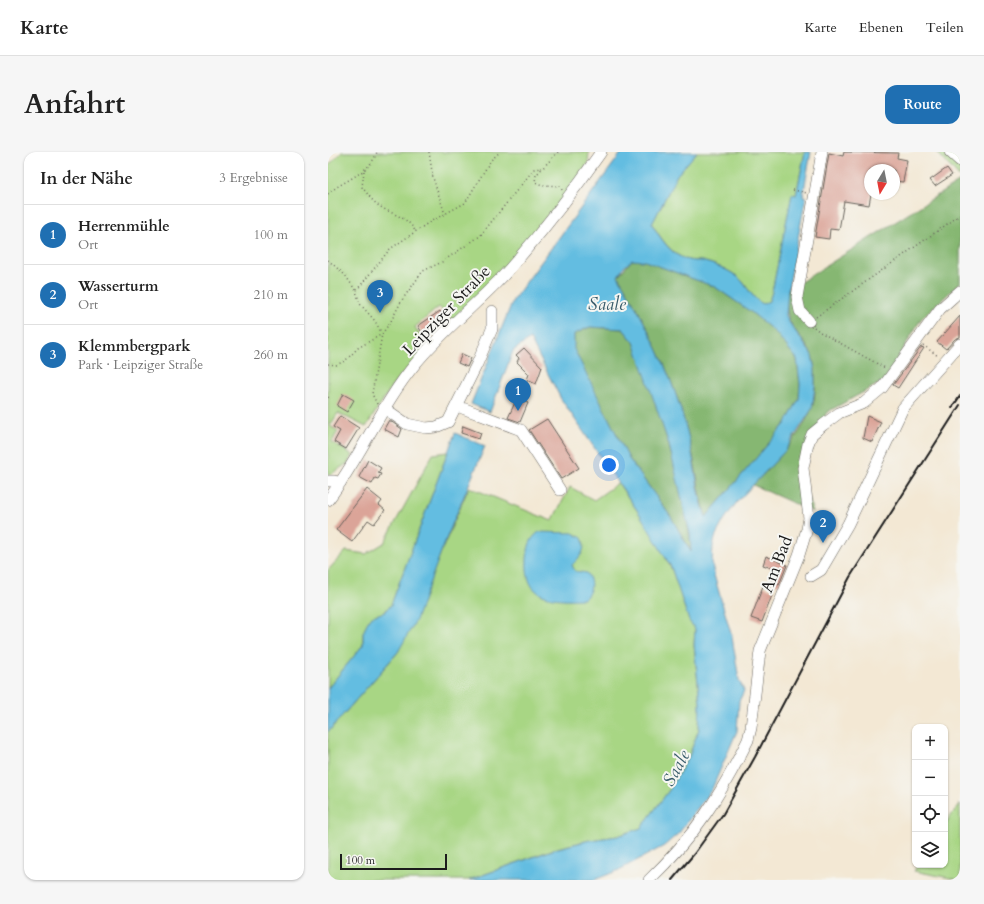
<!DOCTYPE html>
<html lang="de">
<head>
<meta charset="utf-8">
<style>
  :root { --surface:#fff; --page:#f6f6f6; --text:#222; --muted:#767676; --line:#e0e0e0; --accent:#1f6fb2 }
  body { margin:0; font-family:Cardo,serif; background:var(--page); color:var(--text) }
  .controls { position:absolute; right:12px; bottom:12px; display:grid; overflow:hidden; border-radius:8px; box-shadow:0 1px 3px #0004 }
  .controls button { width:36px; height:36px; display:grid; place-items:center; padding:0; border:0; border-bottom:1px solid var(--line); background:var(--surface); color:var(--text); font:20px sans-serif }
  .compass { position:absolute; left:536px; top:12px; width:36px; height:36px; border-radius:50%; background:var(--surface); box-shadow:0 1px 3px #0004; rotate:190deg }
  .scale { position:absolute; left:12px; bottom:10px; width:107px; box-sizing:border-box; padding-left:4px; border:2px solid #1c1c1c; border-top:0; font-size:11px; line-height:14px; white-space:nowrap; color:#1c1c1c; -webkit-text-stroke:3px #f6f6f2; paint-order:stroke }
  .you { position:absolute; left:281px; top:313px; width:14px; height:14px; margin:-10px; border:3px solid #fff; border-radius:50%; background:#1a73e8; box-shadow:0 0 0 6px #1a73e833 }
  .badge { display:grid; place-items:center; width:26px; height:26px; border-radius:50%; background:var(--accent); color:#fff; font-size:13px; font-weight:700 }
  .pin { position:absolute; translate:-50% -33px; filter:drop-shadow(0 1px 2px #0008) }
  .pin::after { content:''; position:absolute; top:21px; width:14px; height:12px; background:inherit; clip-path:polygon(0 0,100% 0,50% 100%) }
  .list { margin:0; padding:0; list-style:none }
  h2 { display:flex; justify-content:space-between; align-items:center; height:52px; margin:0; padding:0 16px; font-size:17px }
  h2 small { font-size:13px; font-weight:400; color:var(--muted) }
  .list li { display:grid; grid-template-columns:26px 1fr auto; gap:12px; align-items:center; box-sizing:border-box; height:60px; padding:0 16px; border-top:1px solid var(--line) }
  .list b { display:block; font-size:15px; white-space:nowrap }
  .list p { margin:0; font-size:13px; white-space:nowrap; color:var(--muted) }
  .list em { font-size:13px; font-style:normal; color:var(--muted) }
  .icon { flex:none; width:22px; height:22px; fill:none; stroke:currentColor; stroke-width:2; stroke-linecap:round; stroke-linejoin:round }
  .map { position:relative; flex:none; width:632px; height:728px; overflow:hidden; border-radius:12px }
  header { display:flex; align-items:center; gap:24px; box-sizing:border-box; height:56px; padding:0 20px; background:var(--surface); border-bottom:1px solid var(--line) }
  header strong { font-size:19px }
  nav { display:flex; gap:22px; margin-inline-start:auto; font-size:14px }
  .intro { display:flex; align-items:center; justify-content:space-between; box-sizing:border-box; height:96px; padding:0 24px }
  h1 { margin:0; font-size:28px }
  .button { padding:10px 18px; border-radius:12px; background:var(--accent); color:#fff; font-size:14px; font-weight:700 }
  main { display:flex; gap:24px; padding:0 24px }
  aside { flex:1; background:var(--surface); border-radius:12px; box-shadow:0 1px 3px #0004 }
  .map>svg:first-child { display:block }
  .green { fill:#a8d684; stroke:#627950 }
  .forest { fill:#86b772; stroke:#516a47 }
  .water { fill:#64bde1; stroke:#406c7e; fill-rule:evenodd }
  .building { fill:#dba498 }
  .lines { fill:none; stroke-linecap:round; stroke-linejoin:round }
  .minor-casing { stroke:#67635c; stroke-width:12 }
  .path { stroke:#67635c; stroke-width:1.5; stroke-dasharray:1 3; stroke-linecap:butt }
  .minor { stroke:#fff; stroke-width:11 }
  .rail { stroke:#1c1c1c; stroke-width:2 }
  .labels { text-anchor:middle; stroke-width:4; stroke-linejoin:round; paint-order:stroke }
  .street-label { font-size:17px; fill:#1c1c1c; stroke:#f6f6f2 }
  .water-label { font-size:18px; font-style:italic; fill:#395c6b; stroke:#f6f6f2 }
</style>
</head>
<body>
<header>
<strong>Karte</strong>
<nav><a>Karte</a><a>Ebenen</a><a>Teilen</a></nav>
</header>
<div class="intro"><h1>Anfahrt</h1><a class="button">Route</a></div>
<main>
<aside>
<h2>In der Nähe<small>3 Ergebnisse</small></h2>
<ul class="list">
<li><span class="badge">1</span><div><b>Herrenmühle</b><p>Ort</p></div><em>100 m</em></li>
<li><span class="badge">2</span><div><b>Wasserturm</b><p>Ort</p></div><em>210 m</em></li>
<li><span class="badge">3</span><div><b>Klemmbergpark</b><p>Park · Leipziger Straße</p></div><em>260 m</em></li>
</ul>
</aside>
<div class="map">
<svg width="632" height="728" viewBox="0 0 632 728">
  <rect width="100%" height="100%" fill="#f6f6f2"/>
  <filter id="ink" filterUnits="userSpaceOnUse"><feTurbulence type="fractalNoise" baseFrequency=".025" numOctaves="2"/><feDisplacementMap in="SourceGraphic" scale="8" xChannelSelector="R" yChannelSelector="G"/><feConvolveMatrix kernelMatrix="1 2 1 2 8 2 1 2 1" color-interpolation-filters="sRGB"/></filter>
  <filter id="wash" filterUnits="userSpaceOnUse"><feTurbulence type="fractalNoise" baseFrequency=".012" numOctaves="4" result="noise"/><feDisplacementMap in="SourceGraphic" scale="16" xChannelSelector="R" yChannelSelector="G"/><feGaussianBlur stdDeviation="0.9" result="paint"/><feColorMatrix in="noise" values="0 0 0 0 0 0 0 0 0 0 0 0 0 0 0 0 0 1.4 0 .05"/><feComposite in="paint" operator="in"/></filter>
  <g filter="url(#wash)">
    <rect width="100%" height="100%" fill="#f3e8d4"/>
    <g class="green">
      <polygon points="14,0 261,0 260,12 242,37 171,122 125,168 111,155 87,175 99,194 64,234 38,275 10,261 2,274 10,279 4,290 25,303 20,311 0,324 0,14"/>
      <path d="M369,0h108l-9,43h-4l-20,97 -3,9 -6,3c-11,-5 -16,-19 -25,-27 -11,-8 -24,-13 -37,-16 -4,0 -9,0 -13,-1 -17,-5 -27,-22 -36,-36l25,-49z"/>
      <polygon points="609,0 632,0 632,26"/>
      <polygon points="120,300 63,453 35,481 35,493 0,536 0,418 18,399 38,402 56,391 105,302"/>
      <path d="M290,331c19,27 38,54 52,83 10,20 12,44 25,63l-1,16 6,58 -1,26 -10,27 -19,33 -29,39 -23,8 -28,4 -33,8 -88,32h-141v-148l70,-80 71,-165 83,34 18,-34 24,13z"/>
      <polygon points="632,652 632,728 586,719 590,713 617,713 617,672"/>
    </g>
    <g class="forest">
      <path d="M632,29v102l-39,36 -37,62 -57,31 -30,53 16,47 -60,-27c21,-22 46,-46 58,-75 5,-10 4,-22 4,-33 0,-7 -1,-17 -4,-24 -16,-28 -28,-26 -23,-63z"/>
      <path d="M304,108l13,1 70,26 36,25 24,20 22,27 3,25 -1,15 -13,24 -80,94c-8,-29 -11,-58 -19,-86 -14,-55 -40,-107 -69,-155z"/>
      <path d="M262,175l33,2 11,13c25,68 49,139 58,211l-21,-36 -42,-58 -56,-110 1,-15z"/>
    </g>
    <g class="water">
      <path d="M294,0h75l-20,23 -25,49c9,15 19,31 36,36 4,1 9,1 13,1 13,3 26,8 37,16 9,8 14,22 25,27l6,-3 3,-9 20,-98 4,1 9,-43h6l-8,44 3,1 -18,93 -2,25 3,7 23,33 3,15v16l-3,23 -27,42 -48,51 -13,18 -8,15 -3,11 -1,17 2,12 18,62 7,43 5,11 -5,10 -2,30 -25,58 -33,44 -15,13 -47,25 -23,9h-125l89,-32 32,-8 28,-4 23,-8 29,-39 19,-33 10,-27 1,-26 -6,-58 1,-16 -6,-8 -18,-54 -32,-54 -78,-114 -31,-60 -17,12 -23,61 -19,-8 42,-104zM304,108l13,1 70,26 36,25 24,20 22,27 3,25 -1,15 -13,24 -80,94c-10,-28 -11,-58 -19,-86 -14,-55 -40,-107 -69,-155l5,-8zM262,175l33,2 11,13 35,103 21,89 1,18 -20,-35 -42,-58 -55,-110v-15z"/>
      <polygon points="127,281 157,294 116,392 88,468 70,500 0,580 0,536 35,493 35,481 39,471 44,464 57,460 63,453"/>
      <path d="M211,380l34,1 9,5c5,12 -1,18 -10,27l3,6 12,2c6,10 5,18 -3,26 -33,1 -60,1 -57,-40 1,-11 2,-20 12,-27z"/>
    </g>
    <g id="blocks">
      <g class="building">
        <polygon points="516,0 570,1 569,6 579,8 575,30 566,29 566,18 542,18 543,42 541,53 516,49 511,78 502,77 501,87 487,85 501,1 515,4"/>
        <polygon points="619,16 624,23 607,34 602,28"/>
        <polygon points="112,159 117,167 95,182 90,174"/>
        <polygon points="632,164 632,185 627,187 618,197 609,190"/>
        <polygon points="593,195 596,196 570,236 565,233"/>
        <polygon points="196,196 214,215 208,232 199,228 201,222 189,210 191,206 188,203"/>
        <polygon points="134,202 143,206 139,215 130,211"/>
        <polygon points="15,242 26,248 19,260 9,254"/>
        <polygon points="189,246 200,251 192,270 180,266"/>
        <polygon points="12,264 31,276 18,297 6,290 12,279 5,275"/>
        <polygon points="539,264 553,270 544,290 535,286"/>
        <polygon points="219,267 251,316 233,327 201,278"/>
        <polygon points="61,268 74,277 71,285 56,277"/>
        <polygon points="135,274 153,281 151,287 133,281"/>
        <polygon points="40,308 53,316 50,321 53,322 50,327 47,326 44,332 31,325"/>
        <polygon points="39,337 54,349 51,353 57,358 46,372 40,368 24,390 8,378"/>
        <polygon points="438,404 459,413 451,433 444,430 449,418 435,413"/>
        <polygon points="435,434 446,438 434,470 423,466"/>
      </g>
    </g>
  </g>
  <g filter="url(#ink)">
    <use href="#blocks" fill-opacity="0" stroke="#67635c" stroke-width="1"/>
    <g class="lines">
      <defs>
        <g id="minor">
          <polyline points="622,0 632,9"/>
          <polyline points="481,169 472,159 469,145 494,0"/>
          <polyline points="129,254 193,278 232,338"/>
          <polyline points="56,256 79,272 98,276 108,275 120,270 149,212 164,177 164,159"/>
          <polyline points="0,329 6,329 12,331"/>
          <path d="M0,348c33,-43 53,-95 88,-137 26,-32 60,-58 88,-88 35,-39 67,-80 97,-123"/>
          <polyline points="483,424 493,418 520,372 575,256 632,192"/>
          <path d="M321,728c46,-44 71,-84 99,-140l3,-12 9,-77 39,-96 8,-26 2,-11 -6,-50 5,-24 4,-10 11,-9 16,-12 25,-10 18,-15 58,-79 20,-18"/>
        </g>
      </defs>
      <use href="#minor" class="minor-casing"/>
      <g class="path">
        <polyline points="101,0 105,26 117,62"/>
        <polyline points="230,0 208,23 207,30 214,33 232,34 234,38"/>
        <path d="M36,19l-2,16c5,6 10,14 17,19 12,8 29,11 36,25"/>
        <polyline points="465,38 479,41"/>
        <path d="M0,42c16,-15 41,-19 49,-42"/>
        <polyline points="0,108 17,123 28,139"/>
        <polyline points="488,165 632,63"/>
        <polyline points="486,175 492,180 557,216"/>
        <polyline points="595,193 610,204"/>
        <polyline points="0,212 8,213 17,209 30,196 54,182 63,169 74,148 95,119 114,110 152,84 206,17 214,16"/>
        <polyline points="0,245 1,246"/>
        <polyline points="49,252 44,242 54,182 47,169 32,152 28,139 62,97 100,71 137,51 163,8 172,0"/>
      </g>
      <use href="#minor" class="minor"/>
      <g class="rail">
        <polyline points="624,256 632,244"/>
        <polyline points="344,728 366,702 395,662 427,605 522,425 632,253"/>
      </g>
    </g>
  </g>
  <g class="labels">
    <g class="street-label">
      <text transform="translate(118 158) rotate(-46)" y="6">Leipziger Straße</text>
      <text transform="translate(448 412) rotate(-69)" y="6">Am Bad</text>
    </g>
    <g class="water-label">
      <text x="279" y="158">Saale</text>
      <text transform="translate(348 616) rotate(-62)" y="6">Saale</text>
    </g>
  </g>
</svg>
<div class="controls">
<button>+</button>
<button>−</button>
<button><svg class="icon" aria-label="locate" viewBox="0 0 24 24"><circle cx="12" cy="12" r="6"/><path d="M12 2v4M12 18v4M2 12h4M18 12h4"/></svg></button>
<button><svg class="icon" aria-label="layers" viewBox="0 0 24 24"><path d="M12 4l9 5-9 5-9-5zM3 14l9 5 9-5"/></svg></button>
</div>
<svg class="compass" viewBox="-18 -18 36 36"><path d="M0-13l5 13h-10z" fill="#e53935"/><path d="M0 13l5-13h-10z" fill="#767676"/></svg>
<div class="scale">100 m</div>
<div class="you"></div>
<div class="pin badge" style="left:190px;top:259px">1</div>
<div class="pin badge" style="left:495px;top:391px">2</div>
<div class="pin badge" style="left:52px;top:161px">3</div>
</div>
</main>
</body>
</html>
